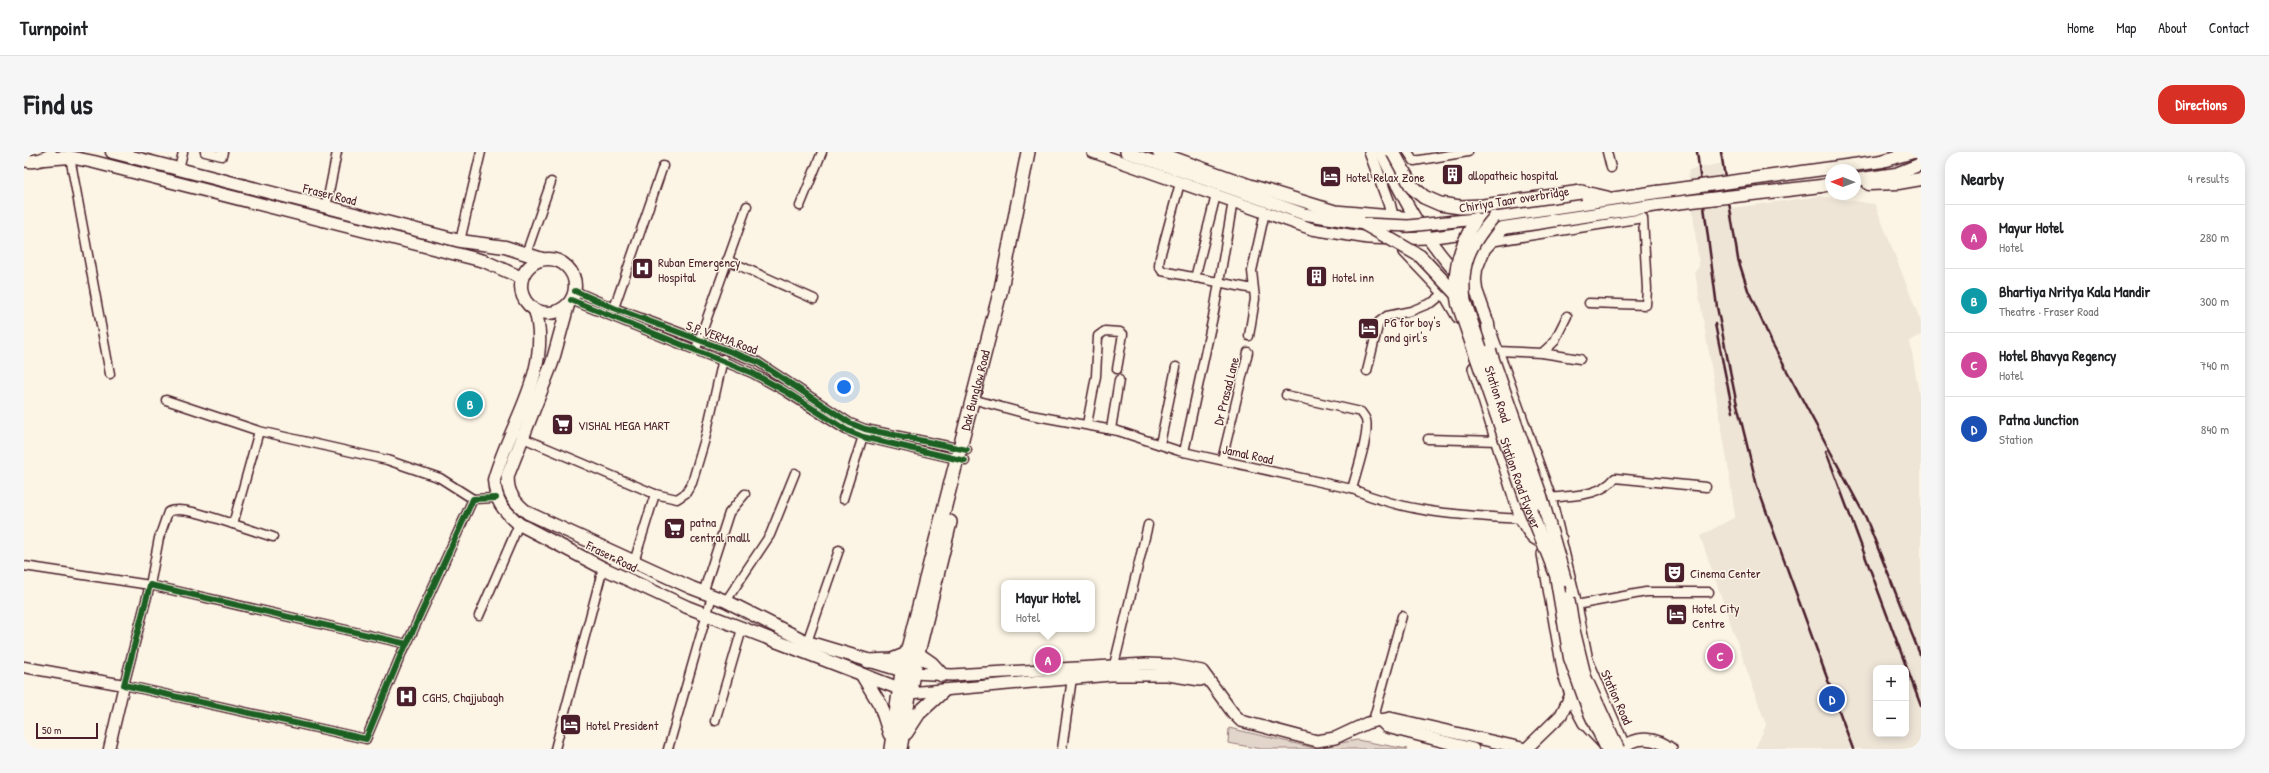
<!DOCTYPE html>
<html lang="en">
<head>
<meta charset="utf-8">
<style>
  :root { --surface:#fff; --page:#f6f6f6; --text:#202124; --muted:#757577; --line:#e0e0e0; --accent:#d93025 }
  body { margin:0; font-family:"Patrick Hand",sans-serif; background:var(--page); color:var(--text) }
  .controls { position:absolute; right:12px; bottom:12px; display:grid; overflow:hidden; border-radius:8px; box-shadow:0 2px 10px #0003 }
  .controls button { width:36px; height:36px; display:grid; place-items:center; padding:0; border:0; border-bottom:1px solid var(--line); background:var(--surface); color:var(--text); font:20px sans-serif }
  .compass { position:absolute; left:1801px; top:12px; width:36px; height:36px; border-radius:50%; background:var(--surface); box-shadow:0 2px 10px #0003; rotate:271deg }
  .scale { position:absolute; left:12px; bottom:10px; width:62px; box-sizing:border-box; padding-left:4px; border:2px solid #4a1f2b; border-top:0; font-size:11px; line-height:14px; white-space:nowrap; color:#4a1f2b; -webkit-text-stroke:3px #fcf5e5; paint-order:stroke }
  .you { position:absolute; left:820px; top:235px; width:14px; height:14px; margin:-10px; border:3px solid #fff; border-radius:50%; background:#1a73e8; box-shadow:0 0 0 6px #1a73e833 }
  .badge { display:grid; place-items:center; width:26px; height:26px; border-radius:50%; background:var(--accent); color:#fff; font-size:13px; font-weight:700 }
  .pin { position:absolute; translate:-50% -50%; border:2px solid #fff; box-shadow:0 1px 4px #0006 }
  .popup { position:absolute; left:977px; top:428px; width:94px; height:52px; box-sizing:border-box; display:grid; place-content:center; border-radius:8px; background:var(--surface); filter:drop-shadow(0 1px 3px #0005); font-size:13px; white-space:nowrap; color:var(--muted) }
  .popup b { font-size:15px; color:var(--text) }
  .popup::after { content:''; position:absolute; left:50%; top:100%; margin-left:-8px; border:8px solid transparent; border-top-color:var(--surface) }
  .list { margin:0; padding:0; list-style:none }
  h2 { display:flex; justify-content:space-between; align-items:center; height:52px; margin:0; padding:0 16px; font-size:17px }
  h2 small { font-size:13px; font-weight:400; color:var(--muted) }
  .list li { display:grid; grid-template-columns:26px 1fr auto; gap:12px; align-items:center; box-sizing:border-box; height:64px; padding:0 16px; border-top:1px solid var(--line) }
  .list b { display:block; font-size:15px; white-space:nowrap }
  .list p { margin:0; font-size:13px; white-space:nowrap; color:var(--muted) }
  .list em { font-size:13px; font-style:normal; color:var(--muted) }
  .map { position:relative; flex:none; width:1897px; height:597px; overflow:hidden; border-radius:16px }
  header { display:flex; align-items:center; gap:24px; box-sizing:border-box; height:56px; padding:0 20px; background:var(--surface); border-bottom:1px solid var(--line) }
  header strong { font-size:19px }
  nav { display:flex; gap:22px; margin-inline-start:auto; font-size:14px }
  .intro { display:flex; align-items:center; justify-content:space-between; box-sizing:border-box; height:96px; padding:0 24px }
  h1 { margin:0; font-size:28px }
  .button { padding:10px 18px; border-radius:16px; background:var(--accent); color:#fff; font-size:14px; font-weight:700 }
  main { display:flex; gap:24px; padding:0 24px }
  aside { flex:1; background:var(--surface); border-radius:16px; box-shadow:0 2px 10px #0003 }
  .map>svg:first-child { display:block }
  .built { fill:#eee5d7; fill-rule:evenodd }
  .green { fill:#e2d5ca; stroke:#967a7a }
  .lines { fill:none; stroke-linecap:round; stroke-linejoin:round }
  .minor-casing { stroke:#4a1f2b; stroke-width:11 }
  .tertiary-casing { stroke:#4a1f2b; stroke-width:13 }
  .secondary-casing { stroke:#4a1f2b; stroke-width:14 }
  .primary-casing { stroke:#4a1f2b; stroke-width:15 }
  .trunk-casing { stroke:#4a1f2b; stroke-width:16 }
  .minor { stroke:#fcf5e5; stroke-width:8 }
  .tertiary { stroke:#fcf5e5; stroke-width:10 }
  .secondary { stroke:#fcf5e5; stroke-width:11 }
  .primary { stroke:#fcf5e5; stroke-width:12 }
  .trunk { stroke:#fcf5e5; stroke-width:13 }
  .rail { stroke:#4a1f2b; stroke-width:2.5 }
  .secondary-bridge-casing { stroke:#4a1f2b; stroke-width:14; stroke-linecap:butt }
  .primary-bridge-casing { stroke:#4a1f2b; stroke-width:15; stroke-linecap:butt }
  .trunk-bridge-casing { stroke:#4a1f2b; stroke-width:16; stroke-linecap:butt }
  .secondary-bridge { stroke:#fcf5e5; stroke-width:11 }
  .primary-bridge { stroke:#fcf5e5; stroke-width:12 }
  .trunk-bridge { stroke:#fcf5e5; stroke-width:13 }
  .cycleway-casing { stroke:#fcf5e5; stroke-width:8 }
  .cycleway { stroke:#1b5e20; stroke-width:6 }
  .labels { text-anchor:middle; stroke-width:3; stroke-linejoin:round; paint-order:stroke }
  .poi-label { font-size:13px; fill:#4a1f2b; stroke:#fcf5e5; text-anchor:start }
  .street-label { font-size:13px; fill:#4a1f2b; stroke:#fcf5e5 }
</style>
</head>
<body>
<header>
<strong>Turnpoint</strong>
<nav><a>Home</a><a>Map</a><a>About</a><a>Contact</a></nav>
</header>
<div class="intro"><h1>Find us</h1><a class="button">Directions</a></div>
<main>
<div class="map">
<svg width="1897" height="597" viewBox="0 0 1897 597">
  <rect width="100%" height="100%" fill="#fcf5e5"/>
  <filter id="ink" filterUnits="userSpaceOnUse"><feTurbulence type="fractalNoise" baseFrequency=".025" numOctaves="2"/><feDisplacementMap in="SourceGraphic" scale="8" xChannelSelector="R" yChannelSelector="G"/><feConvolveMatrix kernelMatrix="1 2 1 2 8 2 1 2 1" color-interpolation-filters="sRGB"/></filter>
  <g filter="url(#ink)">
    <path class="built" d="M1699,11l8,45 89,-12 55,8 46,118v13l-11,6 11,64v344h-166l11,-24 -66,-189 35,-19 -7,-51 -33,-194 4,-6 -11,-96zM1852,516h30v66h-30z"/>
    <polygon class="green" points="1205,576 1290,596 1333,588 1383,597 1237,597 1204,591"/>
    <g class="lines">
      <defs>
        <g id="minor">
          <polyline points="181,0 198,4 199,0"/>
          <polyline points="1384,0 1390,9 1444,0"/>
          <polyline points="1583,0 1587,16"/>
          <polyline points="46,5 86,222"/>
          <polyline points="155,17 159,0"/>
          <polyline points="1156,31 1136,105 1135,114 1138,119 1229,137"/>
          <polyline points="776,54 798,0"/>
          <polyline points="302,55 313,0"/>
          <polyline points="436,89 457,0"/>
          <polyline points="1466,90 1619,66 1623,137 1622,153 1565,151"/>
          <polyline points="502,102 527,30"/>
          <polyline points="703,108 790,147"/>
          <polyline points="1171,126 1192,43"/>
          <polyline points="551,139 590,156 734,210 826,271 841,277 943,298"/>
          <polyline points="547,148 728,221 761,239 822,278 839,285 941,309"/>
          <polyline points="590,156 639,14"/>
          <polyline points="1225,184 1231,147 1228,119 1241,60"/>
          <polyline points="673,194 723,54"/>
          <polyline points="1474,199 1518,201 1530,190 1543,164"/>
          <polyline points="1518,201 1556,207"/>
          <polyline points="1343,219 1355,170 1363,164 1387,159 1409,150 1420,141"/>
          <path d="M1262,243l75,17c2,3 4,5 5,8 4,13 -10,54 -14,69"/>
          <path d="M948,247l59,16 87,16 61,20 173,38c58,25 108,26 169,30"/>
          <polyline points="142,248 235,279 363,308 416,326 449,347"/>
          <polyline points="1063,272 1072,224 1074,184 1081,179 1096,180 1099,182 1093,217"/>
          <polyline points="1087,277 1095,228"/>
          <polyline points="499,286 631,342 653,347 662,341 668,331 681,287 699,207"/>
          <polyline points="1404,287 1474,289"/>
          <polyline points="1136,292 1152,215"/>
          <polyline points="1160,300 1190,160 1209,49"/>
          <polyline points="1198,308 1224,200"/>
          <path d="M1526,346c22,-3 50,-1 65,-20l91,9"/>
          <polyline points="819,347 840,281"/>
          <polyline points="209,372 249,385"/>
          <polyline points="610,410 631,342"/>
          <path d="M0,414l126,19 9,-47 9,-26c15,-7 48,7 65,12l26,-93"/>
          <polyline points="679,441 705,361 721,342"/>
          <polyline points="702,449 746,383 771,321"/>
          <polyline points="1552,453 1622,440 1685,440"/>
          <polyline points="455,464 495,372"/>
          <polyline points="783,490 815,398"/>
          <polyline points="383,492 126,433 100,533 342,587 378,500 383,492 449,347 472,346"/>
          <polyline points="1090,513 1124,373"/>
          <polyline points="691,569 718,477"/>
          <polyline points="1349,569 1378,464"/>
          <polyline points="531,597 579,416"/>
          <polyline points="644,597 688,444"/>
          <polyline points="1038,597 1048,526"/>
        </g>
        <polyline id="tertiary" points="0,515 100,533 85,597"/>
        <g id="secondary">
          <polyline points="1069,0 1288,77 1344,86 1374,87 1402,86 1479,76"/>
          <polyline points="1102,0 1280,62 1340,72"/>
          <polyline points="1134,0 1226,33 1311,59 1390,66"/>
          <polyline points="1346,0 1365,51 1374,87 1381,100 1420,141 1434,165"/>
          <path d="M1357,0c23,49 42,85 79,125"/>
          <polyline points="1466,179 1526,346 1552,453 1563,508 1600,594"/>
          <path d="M1450,216l47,151c13,23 13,24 40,20"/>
          <polyline points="1519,402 1540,523 1552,556 1560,571 1579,591"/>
          <polyline points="889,521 928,523 1122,512 1147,513 1178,519 1209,561 1217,569 1293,589 1311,586 1343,571 1366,566 1502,597 1537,563 1547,543"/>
          <polyline points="885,541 1086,523 1144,523 1176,528 1183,526"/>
          <polyline points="1355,567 1363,575 1449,597"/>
          <path d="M1598,597c13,-15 35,-11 49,0"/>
        </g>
        <g id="primary">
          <polyline points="88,0 436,89 481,95 518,107"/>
          <polyline points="20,7 46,5 70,10 460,109 498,126"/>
          <path d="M0,8c9,3 20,-1 27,-5"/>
          <polyline points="1831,28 1872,22 1897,12"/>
          <polyline points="1845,32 1874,31 1897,27"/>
          <polyline points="1797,34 1807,32"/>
          <polyline points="1452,67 1633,40"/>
          <circle cx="524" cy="134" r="27"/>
          <path d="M544,153l-16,58 -44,112c-2,17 7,28 20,38l164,75 34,13 81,41 104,31"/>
          <path d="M511,158c18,60 -26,114 -41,170 2,22 8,29 25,44l84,44 84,39 221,85"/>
          <polyline points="1466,199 1464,172 1452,138 1451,128 1452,117 1460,97 1479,76 1634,53"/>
        </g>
        <g id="trunk">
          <polyline points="1557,40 1583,46"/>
          <polyline points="894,502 907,511 918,523"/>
          <polyline points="844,509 868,508 883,502"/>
          <polyline points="839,524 857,554 866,582"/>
          <polyline points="882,581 895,561 919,539"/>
          <path id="s1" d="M867,597l11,-77 99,-383 27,-137"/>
          <polyline points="876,597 889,521 926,370"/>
        </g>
      </defs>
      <use href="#minor" class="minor-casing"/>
      <use href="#tertiary" class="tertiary-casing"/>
      <use href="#secondary" class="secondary-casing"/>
      <use href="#primary" class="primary-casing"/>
      <use href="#trunk" class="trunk-casing"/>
      <use href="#minor" class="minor"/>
      <use href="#tertiary" class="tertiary"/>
      <use href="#secondary" class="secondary"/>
      <use href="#primary" class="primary"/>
      <use href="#trunk" class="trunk"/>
      <g class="rail">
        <polyline points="1673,0 1693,155 1712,248 1733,334 1829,597"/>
        <polyline points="1697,0 1714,107 1724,138 1748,191 1842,366 1897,505"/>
        <polyline points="1691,172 1709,260"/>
        <polyline points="1802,299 1897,554"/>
      </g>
      <defs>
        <g id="secondary-bridge">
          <path d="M1470,65c-24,28 -34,47 -29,84l69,203"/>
          <polyline points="1340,72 1384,74 1452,67"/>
        </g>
        <g id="primary-bridge">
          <polyline points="1633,40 1858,9 1889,0"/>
          <polyline points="1634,53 1797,34"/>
          <path id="s2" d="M1452,67c-16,27 -25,53 -18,85l67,193 31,78 14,83 19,53 18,38"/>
          <polyline points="1340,72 1396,104 1431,141"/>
          <polyline points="1466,199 1517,344 1541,428"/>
          <polyline points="1544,446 1550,480 1561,525 1594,597"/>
        </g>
        <polyline id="trunk-bridge" points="1369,0 1388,35 1400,45 1416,52 1436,55 1459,54 1557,40"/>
      </defs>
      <use href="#secondary-bridge" class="secondary-bridge-casing"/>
      <use href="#primary-bridge" class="primary-bridge-casing"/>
      <use href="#trunk-bridge" class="trunk-bridge-casing"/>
      <use href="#secondary-bridge" class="secondary-bridge"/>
      <use href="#primary-bridge" class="primary-bridge"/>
      <use href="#trunk-bridge" class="trunk-bridge"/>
      <defs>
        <g id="cycleway">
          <polyline points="551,139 590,156 734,210 826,271 841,277 943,298"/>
          <polyline points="547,148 728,221 761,239 822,278 839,285 941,309"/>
          <polyline points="383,492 126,433 100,533 342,587 378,500 383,492 449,347 472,346"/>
        </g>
      </defs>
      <use href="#cycleway" class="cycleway-casing"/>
      <use href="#cycleway" class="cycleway"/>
    </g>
  </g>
  <defs>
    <symbol id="building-square" viewBox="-11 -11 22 22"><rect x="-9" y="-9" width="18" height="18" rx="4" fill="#4a1f2b" stroke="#fcf5e5"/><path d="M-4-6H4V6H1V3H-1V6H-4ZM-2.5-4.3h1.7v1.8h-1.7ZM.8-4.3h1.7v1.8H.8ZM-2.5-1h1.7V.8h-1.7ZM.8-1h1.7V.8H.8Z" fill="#fff"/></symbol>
    <symbol id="hotel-square" viewBox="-11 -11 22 22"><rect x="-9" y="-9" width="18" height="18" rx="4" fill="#4a1f2b" stroke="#fcf5e5"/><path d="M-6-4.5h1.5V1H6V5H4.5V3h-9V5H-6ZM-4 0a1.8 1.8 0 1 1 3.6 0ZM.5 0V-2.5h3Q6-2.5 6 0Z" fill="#fff"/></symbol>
    <symbol id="hospital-square" viewBox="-11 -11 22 22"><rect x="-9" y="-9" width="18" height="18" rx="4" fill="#4a1f2b" stroke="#fcf5e5"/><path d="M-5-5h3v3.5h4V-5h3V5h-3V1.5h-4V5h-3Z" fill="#fff"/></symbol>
    <symbol id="supermarket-square" viewBox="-11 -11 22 22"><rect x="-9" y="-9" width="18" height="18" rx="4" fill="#4a1f2b" stroke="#fcf5e5"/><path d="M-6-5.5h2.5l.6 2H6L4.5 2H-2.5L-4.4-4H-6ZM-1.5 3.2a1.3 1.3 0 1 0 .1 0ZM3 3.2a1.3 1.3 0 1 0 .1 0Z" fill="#fff"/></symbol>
    <symbol id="theatre-square" viewBox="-11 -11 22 22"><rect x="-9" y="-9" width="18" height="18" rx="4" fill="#4a1f2b" stroke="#fcf5e5"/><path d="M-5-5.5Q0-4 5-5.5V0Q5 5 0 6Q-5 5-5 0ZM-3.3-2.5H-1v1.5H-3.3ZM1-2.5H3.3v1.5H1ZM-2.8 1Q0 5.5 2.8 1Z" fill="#fff"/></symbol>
  </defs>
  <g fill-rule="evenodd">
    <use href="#building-square" x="1416" y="10" width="25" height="25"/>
    <use href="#hotel-square" x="1294" y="12" width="25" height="25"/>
    <use href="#hospital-square" x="606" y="104" width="25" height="25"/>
    <use href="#building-square" x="1280" y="112" width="25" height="25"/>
    <use href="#hotel-square" x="1332" y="164" width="25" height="25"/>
    <use href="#supermarket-square" x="526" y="260" width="25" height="25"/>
    <use href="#supermarket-square" x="638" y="364" width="25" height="25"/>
    <use href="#theatre-square" x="1638" y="408" width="25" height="25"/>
    <use href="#hotel-square" x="1640" y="450" width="25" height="25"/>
    <use href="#hospital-square" x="370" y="532" width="25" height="25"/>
    <use href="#hotel-square" x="534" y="560" width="25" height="25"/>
  </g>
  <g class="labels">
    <g class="poi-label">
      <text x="1444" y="28">allopatheic hospital</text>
      <text x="1322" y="30">Hotel Relax Zone</text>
      <text x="634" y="115">Ruban Emergency<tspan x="634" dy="15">Hospital</tspan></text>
      <text x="1308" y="130">Hotel inn</text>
      <text x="1360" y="175">PG for boy's<tspan x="1360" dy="15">and girl's</tspan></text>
      <text x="554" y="278">VISHAL MEGA MART</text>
      <text x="666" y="375">patna<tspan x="666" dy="15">central malll</tspan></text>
      <text x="1666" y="426">Cinema Center</text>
      <text x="1668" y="461">Hotel City<tspan x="1668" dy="15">Centre</tspan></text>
      <text x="398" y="550">CGHS, Chajjubagh</text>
      <text x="562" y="578">Hotel President</text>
    </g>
    <g class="street-label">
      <text transform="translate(306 42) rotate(14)" y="5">Fraser Road</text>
      <text transform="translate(1490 47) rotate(-9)" y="5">Chiriya Taar overbridge</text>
      <text transform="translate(698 185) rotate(20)" y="5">S.P.VERMA.Road</text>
      <text dy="5" stroke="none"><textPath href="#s1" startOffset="369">Dak Bunglow Road</textPath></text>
      <text transform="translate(1202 239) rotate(-76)" y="5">Dr Prasad Lane</text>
      <text transform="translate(1474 242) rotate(72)" y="5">Station Road</text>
      <text transform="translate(1224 302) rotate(12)" y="5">Jamal Road</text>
      <text dy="5" stroke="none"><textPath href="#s2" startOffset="279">Station Road Flyover</textPath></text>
      <text transform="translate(588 404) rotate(26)" y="5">Fraser Road</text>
      <text transform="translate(1593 545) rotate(66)" y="5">Station Road</text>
    </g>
  </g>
</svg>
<div class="controls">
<button>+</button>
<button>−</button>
</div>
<svg class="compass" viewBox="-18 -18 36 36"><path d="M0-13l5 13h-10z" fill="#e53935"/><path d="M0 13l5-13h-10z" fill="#757577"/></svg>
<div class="scale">50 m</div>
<div class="you"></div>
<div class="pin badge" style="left:1024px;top:508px;background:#d1479c">A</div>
<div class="popup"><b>Mayur Hotel</b>Hotel</div>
<div class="pin badge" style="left:446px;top:252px;background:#0f9aa8">B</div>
<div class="pin badge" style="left:1696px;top:504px;background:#d1479c">C</div>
<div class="pin badge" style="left:1808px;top:547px;background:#1a4fb4">D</div>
</div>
<aside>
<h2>Nearby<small>4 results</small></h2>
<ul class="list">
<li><span class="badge" style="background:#d1479c">A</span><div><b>Mayur Hotel</b><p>Hotel</p></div><em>280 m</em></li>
<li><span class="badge" style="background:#0f9aa8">B</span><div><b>Bhartiya Nritya Kala Mandir</b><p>Theatre · Fraser Road</p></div><em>300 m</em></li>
<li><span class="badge" style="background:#d1479c">C</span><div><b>Hotel Bhavya Regency</b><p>Hotel</p></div><em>740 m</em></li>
<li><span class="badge" style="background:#1a4fb4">D</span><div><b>Patna Junction</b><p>Station</p></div><em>840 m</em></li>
</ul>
</aside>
</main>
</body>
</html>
